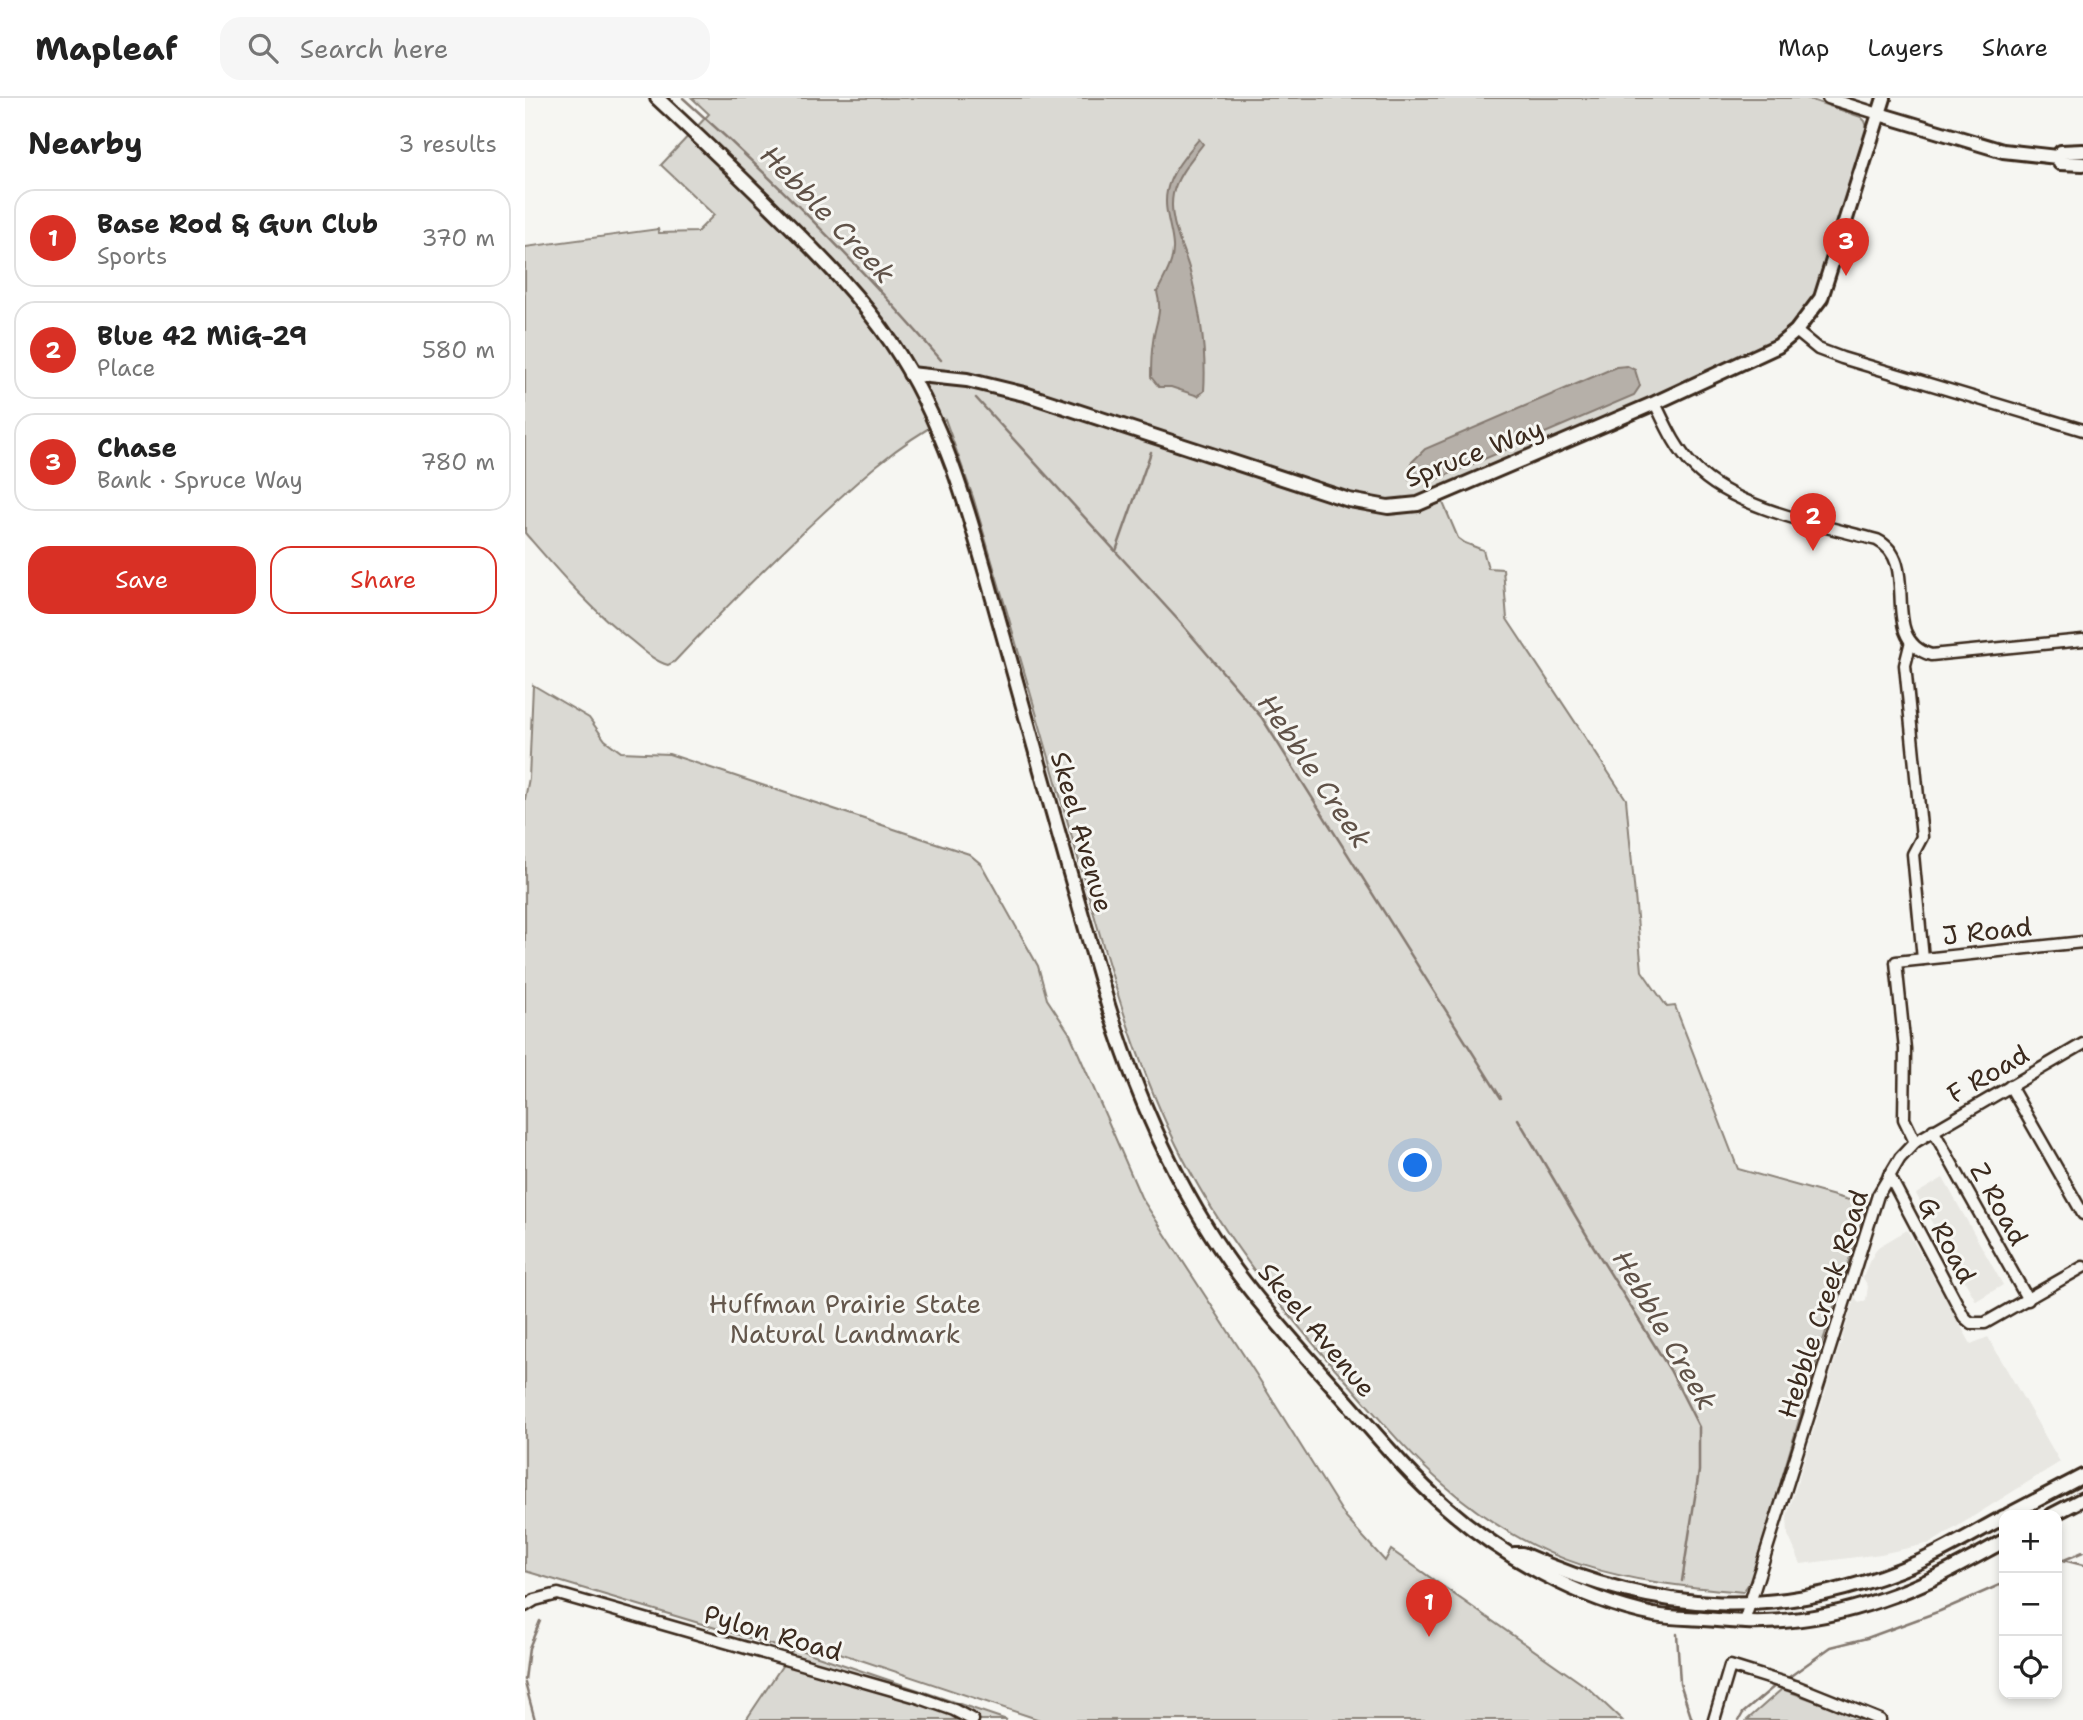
<!DOCTYPE html>
<html lang="en">
<head>
<meta charset="utf-8">
<style>
  :root { --surface:#fff; --page:#f6f6f6; --text:#222; --muted:#767676; --line:#e0e0e0; --accent:#d93025 }
  body { margin:0; font-family:"Shantell Sans",sans-serif; background:var(--page); color:var(--text) }
  .controls { position:absolute; right:21px; bottom:21px; display:grid; overflow:hidden; border-radius:14px; box-shadow:0 4px 10px #0003 }
  .controls button { width:63px; height:63px; display:grid; place-items:center; padding:0; border:0; border-bottom:2px solid var(--line); background:var(--surface); color:var(--text); font:35px sans-serif }
  .you { position:absolute; left:891px; top:1068px; width:24px; height:24px; margin:-18px; border:5px solid #fff; border-radius:50%; background:#1a73e8; box-shadow:0 0 0 10px #1a73e833 }
  .badge { display:grid; place-items:center; width:46px; height:46px; border-radius:50%; background:var(--accent); color:#fff; font-size:23px; font-weight:700 }
  .pin { position:absolute; translate:-50% -58px; filter:drop-shadow(0 2px 4px #0008) }
  .pin::after { content:''; position:absolute; top:37px; width:24px; height:21px; background:inherit; clip-path:polygon(0 0,100% 0,50% 100%) }
  .list { margin:0; padding:0; list-style:none }
  h2 { display:flex; justify-content:space-between; align-items:center; height:91px; margin:0; padding:0 28px; font-size:30px }
  h2 small { font-size:23px; font-weight:400; color:var(--muted) }
  .list li { display:grid; grid-template-columns:46px 1fr auto; gap:21px; align-items:center; box-sizing:border-box; height:98px; margin:0 14px 14px; padding:0 14px; border:2px solid var(--line); border-radius:21px }
  .list b { display:block; font-size:26px; white-space:nowrap }
  .list p { margin:0; font-size:23px; white-space:nowrap; color:var(--muted) }
  .list em { font-size:23px; font-style:normal; color:var(--muted) }
  .actions { display:flex; gap:14px; padding:21px 28px }
  .actions a { flex:1; padding:16px 0; border:2px solid var(--accent); border-radius:21px; text-align:center; font-size:24px; color:var(--accent) }
  .actions .main { background:var(--accent); color:#fff }
  .icon { flex:none; width:38px; height:38px; fill:none; stroke:currentColor; stroke-width:2; stroke-linecap:round; stroke-linejoin:round }
  .map { position:relative; flex:none; width:1558px; height:1622px; overflow:hidden }
  header { display:flex; align-items:center; gap:42px; box-sizing:border-box; height:98px; padding:0 35px; background:var(--surface); border-bottom:2px solid var(--line) }
  header strong { font-size:33px }
  nav { display:flex; gap:38px; margin-inline-start:auto; font-size:24px }
  .search { width:490px; height:63px; background:var(--page); display:flex; align-items:center; gap:18px; box-sizing:border-box; padding:0 24px; border-radius:21px; color:var(--muted); font-size:26px }
  main { display:flex }
  aside { flex:1; background:var(--surface) }
  .map>svg:first-child { display:block }
  .built { fill:#e8e7e2 }
  .green { fill:#dad9d3; stroke:#8a8278; stroke-width:2 }
  .water { fill:#b6b0a9; stroke:#857a71; stroke-width:2 }
  .lines { fill:none; stroke-linecap:round; stroke-linejoin:round }
  .stream { stroke:#857a71; stroke-width:2.5 }
  .minor-casing { stroke:#3b2a1e; stroke-width:15 }
  .tertiary-casing { stroke:#3b2a1e; stroke-width:18 }
  .minor { stroke:#f6f6f2; stroke-width:10 }
  .tertiary { stroke:#f6f6f2; stroke-width:12 }
  .labels { text-anchor:middle; stroke-width:6; stroke-linejoin:round; paint-order:stroke }
  .street-label { font-size:26px; fill:#3b2a1e; stroke:#f6f6f2 }
  .park-label { font-size:26px; fill:#63564b; stroke:#f6f6f2 }
  .water-label { font-size:28px; font-style:italic; fill:#605248; stroke:#f6f6f2 }
</style>
</head>
<body>
<header>
<strong>Mapleaf</strong>
<div class="search"><svg class="icon" aria-label="search" viewBox="0 0 24 24"><circle cx="10" cy="10" r="6"/><path d="M15 15l6 6"/></svg>Search here</div>
<nav><a>Map</a><a>Layers</a><a>Share</a></nav>
</header>
<main>
<aside>
<h2>Nearby<small>3 results</small></h2>
<ul class="list">
<li><span class="badge">1</span><div><b>Base Rod &amp; Gun Club</b><p>Sports</p></div><em>370 m</em></li>
<li><span class="badge">2</span><div><b>Blue 42 MiG-29</b><p>Place</p></div><em>580 m</em></li>
<li><span class="badge">3</span><div><b>Chase</b><p>Bank · Spruce Way</p></div><em>780 m</em></li>
</ul>
<div class="actions"><a class="main">Save</a><a>Share</a></div>
</aside>
<div class="map">
<svg width="1558" height="1622" viewBox="0 0 1558 1622">
  <rect width="100%" height="100%" fill="#f6f6f2"/>
  <filter id="ink" filterUnits="userSpaceOnUse"><feTurbulence type="fractalNoise" baseFrequency=".0143" numOctaves="2"/><feDisplacementMap in="SourceGraphic" scale="14" xChannelSelector="R" yChannelSelector="G"/><feConvolveMatrix kernelMatrix="1 2 1 2 8 2 1 2 1" color-interpolation-filters="sRGB"/></filter>
  <g filter="url(#ink)">
    <g class="built">
      <polygon points="1418,1080 1478,1187 1451,1203 1391,1096"/>
      <polygon points="1382,1132 1446,1246 1463,1239 1535,1364 1406,1445 1356,1456 1276,1466 1263,1437 1262,1418 1310,1263 1330,1199 1334,1205 1341,1202 1343,1188 1338,1180 1344,1164 1353,1149"/>
    </g>
    <g class="green">
      <path d="M167,0h1114l55,19 4,4 3,9 -48,157c-18,34 -41,54 -76,70l-306,134 20,47 7,5 18,7 5,18 15,1 4,50 119,180 16,172 25,36 8,-1 63,163 129,36 -47,145 -68,229 -9,13c-122,-10 -205,-25 -300,-108 -34,-29 -64,-66 -94,-100 -63,-69 -123,-143 -166,-226 -49,-95 -76,-198 -105,-300 -35,-121 -69,-241 -105,-361l-28,-78c-53,28 -95,69 -139,110 -45,43 -89,87 -132,133l-6,3c-14,-4 -25,-15 -36,-24 -41,-31 -73,-69 -107,-108v-286l133,-18 1,4 38,-1 17,-17 -53,-50 48,-51z"/>
      <polygon points="8,587 64,620 80,642 96,654 144,656 444,756 456,766 513,868 522,901 545,936 616,1099 731,1276 821,1420 860,1463 866,1452 1063,1590 1097,1622 515,1622 270,1540 261,1541 254,1549 0,1473 0,701 4,680"/>
      <polygon points="269,1550 275,1552 482,1622 221,1622"/>
      <polygon points="1257,1591 1342,1622 1222,1622"/>
    </g>
    <g class="water">
      <path d="M674,41l4,5c-11,15 -26,31 -30,50 -5,25 9,51 16,74 11,41 18,81 15,123l-6,5 -27,-9h-12l-8,-10c0,-12 0,-23 2,-35 2,-20 10,-28 4,-50 7,-14 17,-29 16,-46 -1,-19 -10,-36 -6,-55 4,-20 20,-37 32,-52z"/>
      <polygon points="1102,268 1110,272 1115,288 1109,297 910,382 890,384 884,381 886,365 900,351 1091,269"/>
    </g>
    <g class="lines">
      <g class="stream">
        <path d="M158,0c91,81 179,169 258,262"/>
        <polyline points="451,300 654,523 737,620 976,1000"/>
        <polyline points="591,453 626,354"/>
        <polyline points="993,1021 1067,1146 1145,1272 1174,1329 1174,1373 1157,1483"/>
        <polyline points="1538,1462 1558,1467"/>
        <polyline points="1532,1465 1558,1454"/>
        <polyline points="1152,1536 1155,1585 1167,1622"/>
        <polyline points="0,1582 4,1550 15,1523"/>
        <polyline points="1260,1582 1306,1549 1342,1540 1415,1513 1479,1485"/>
        <polyline points="0,1585 10,1622"/>
        <polyline points="1214,1622 1218,1615 1251,1587"/>
      </g>
      <defs>
        <g id="minor">
          <polyline points="1303,0 1354,16"/>
          <polyline points="1271,233 1293,251 1317,260 1558,332"/>
          <path d="M1130,305c11,23 21,46 39,64 40,42 127,58 183,73 46,23 -1,98 54,115l152,-15"/>
          <polyline points="1385,547 1380,567 1397,739 1388,756 1398,861"/>
          <polyline points="1485,988 1558,1116"/>
          <polyline points="1408,1032 1503,1202"/>
          <polyline points="1390,1044 1379,1021 1380,951 1371,864 1558,844"/>
          <polyline points="1364,1077 1439,1219 1446,1225 1460,1225 1558,1169"/>
          <polyline points="0,1508 10,1502 33,1496 392,1599 429,1612 448,1622"/>
          <polyline points="1219,1524 1353,1097 1375,1060 1390,1044 1558,946"/>
          <polyline points="1189,1622 1205,1568 1273,1589 1355,1622"/>
        </g>
        <g id="tertiary">
          <path d="M132,0c44,41 87,82 130,125 37,37 74,75 104,119 60,89 84,194 113,296 34,122 68,245 104,367 31,98 74,196 137,278 30,39 63,75 96,112 33,37 66,78 104,111 58,51 133,93 209,109 16,3 33,3 49,4 20,1 40,4 61,3 39,-1 82,-10 119,-23 43,-14 82,-37 121,-58"/>
          <polyline points="1354,16 1478,53 1532,59 1535,65 1558,66"/>
          <polyline points="1532,59 1536,54 1558,53"/>
          <polyline points="385,276 442,282 503,297 824,402 863,409 893,406 1130,305 1253,248 1271,233 1296,200 1359,0"/>
          <polyline points="1483,1417 1558,1378"/>
          <polyline points="1527,1417 1558,1401"/>
          <path d="M989,1456h8c136,61 259,68 397,8 29,-13 57,-30 85,-45"/>
        </g>
      </defs>
      <use href="#minor" class="minor-casing"/>
      <use href="#tertiary" class="tertiary-casing"/>
      <use href="#minor" class="minor"/>
      <use href="#tertiary" class="tertiary"/>
    </g>
  </g>
  <g class="labels">
    <g class="street-label">
      <text transform="translate(949 355) rotate(-21)" y="9">Spruce Way</text>
      <text transform="translate(557 734) rotate(74)" y="9">Skeel Avenue</text>
      <text transform="translate(1462 833) rotate(-6)" y="9">J Road</text>
      <text transform="translate(1463 976) rotate(-30)" y="9">F Road</text>
      <text transform="translate(1474 1106) rotate(61)" y="9">Z Road</text>
      <text transform="translate(1422 1142) rotate(62)" y="9">G Road</text>
      <text transform="translate(1298 1206) rotate(-72)" y="9">Hebble Creek Road</text>
      <text transform="translate(792 1232) rotate(50)" y="9">Skeel Avenue</text>
      <text transform="translate(248 1535) rotate(16)" y="9">Pylon Road</text>
    </g>
    <g class="park-label">
      <text x="320" y="1215">Huffman Prairie State<tspan x="320" dy="30">Natural Landmark</tspan></text>
    </g>
    <g class="water-label">
      <text transform="translate(303 116) rotate(46)" y="10">Hebble Creek</text>
      <text transform="translate(790 673) rotate(56)" y="10">Hebble Creek</text>
      <text transform="translate(1140 1232) rotate(60)" y="10">Hebble Creek</text>
    </g>
  </g>
</svg>
<div class="controls">
<button>+</button>
<button>−</button>
<button><svg class="icon" aria-label="locate" viewBox="0 0 24 24"><circle cx="12" cy="12" r="6"/><path d="M12 2v4M12 18v4M2 12h4M18 12h4"/></svg></button>
</div>
<div class="you"></div>
<div class="pin badge" style="left:904px;top:1539px">1</div>
<div class="pin badge" style="left:1288px;top:453px">2</div>
<div class="pin badge" style="left:1321px;top:178px">3</div>
</div>
</main>
</body>
</html>
